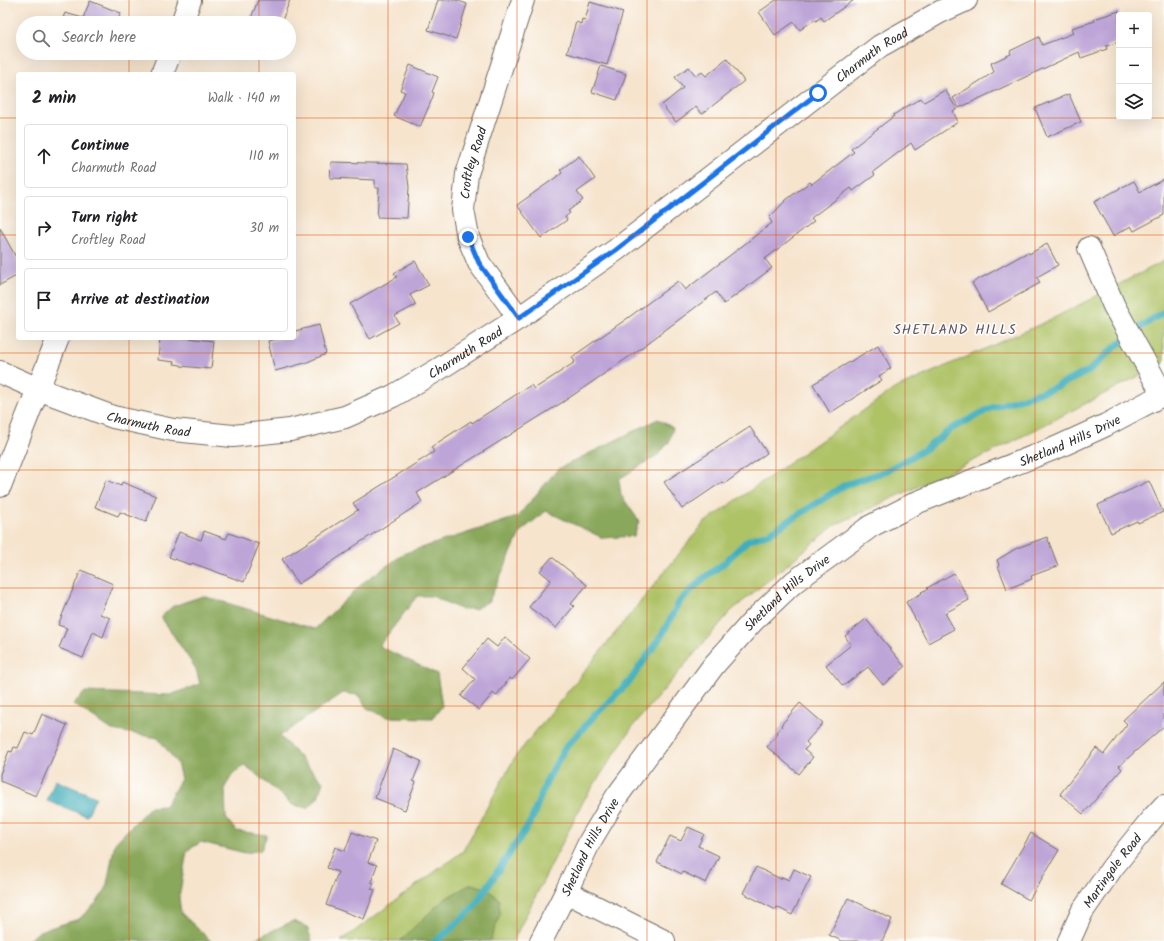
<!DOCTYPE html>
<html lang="en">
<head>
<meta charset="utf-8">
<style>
  :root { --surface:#fff; --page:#f2f2f2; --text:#202124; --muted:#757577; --line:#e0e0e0 }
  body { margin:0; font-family:Kalam,sans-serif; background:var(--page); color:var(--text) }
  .controls { position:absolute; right:12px; top:12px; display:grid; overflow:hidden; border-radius:4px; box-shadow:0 4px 16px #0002 }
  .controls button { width:36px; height:36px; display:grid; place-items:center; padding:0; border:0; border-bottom:1px solid var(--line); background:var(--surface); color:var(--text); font:20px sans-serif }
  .stop { position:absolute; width:12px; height:12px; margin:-9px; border:3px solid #1a73e8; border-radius:50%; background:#fff }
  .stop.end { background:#1a73e8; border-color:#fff; box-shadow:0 1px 4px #0008 }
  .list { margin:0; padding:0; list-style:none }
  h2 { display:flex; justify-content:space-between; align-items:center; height:52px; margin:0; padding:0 16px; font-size:17px }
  h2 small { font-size:13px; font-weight:400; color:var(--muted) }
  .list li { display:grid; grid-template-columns:26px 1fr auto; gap:12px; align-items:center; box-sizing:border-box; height:64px; margin:0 8px 8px; padding:0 8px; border:1px solid var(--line); border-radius:4px }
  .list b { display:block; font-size:15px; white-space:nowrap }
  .list p { margin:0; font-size:13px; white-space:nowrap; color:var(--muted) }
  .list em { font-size:13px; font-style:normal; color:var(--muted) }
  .icon { flex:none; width:22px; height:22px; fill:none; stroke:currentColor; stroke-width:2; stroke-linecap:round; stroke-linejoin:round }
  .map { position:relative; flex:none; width:1164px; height:941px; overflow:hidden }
  .search { position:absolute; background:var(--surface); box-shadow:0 4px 16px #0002; left:16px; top:16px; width:280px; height:44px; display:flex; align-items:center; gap:10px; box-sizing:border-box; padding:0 14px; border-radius:22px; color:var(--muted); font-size:15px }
  .panel { position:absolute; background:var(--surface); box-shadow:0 4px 16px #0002; left:16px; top:72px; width:280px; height:268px; border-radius:4px }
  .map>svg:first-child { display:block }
  .green { fill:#aec266; stroke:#6c7648 }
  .forest { fill:#8aa85b; stroke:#5a6a43 }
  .water { fill:#3faebb; stroke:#356c73 }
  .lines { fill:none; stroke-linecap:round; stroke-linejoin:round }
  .stream { stroke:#3faebb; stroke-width:7 }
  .building { fill:#bea5d8 }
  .minor-casing { stroke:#726c64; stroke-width:24 }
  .minor { stroke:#fff; stroke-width:22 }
  .route { stroke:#1a73e8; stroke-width:5 }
  .grid { fill:none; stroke:#df570e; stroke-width:1; stroke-opacity:0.55 }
  .labels { text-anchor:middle; stroke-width:3.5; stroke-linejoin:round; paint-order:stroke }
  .street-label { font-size:13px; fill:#2b2b2b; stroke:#fdfcf7 }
  .neighbourhood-label { font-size:14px; letter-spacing:1px; fill:#5e5668; stroke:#fdfcf7 }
</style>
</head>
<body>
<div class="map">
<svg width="1164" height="941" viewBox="0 0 1164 941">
  <rect width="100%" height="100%" fill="#fdfcf7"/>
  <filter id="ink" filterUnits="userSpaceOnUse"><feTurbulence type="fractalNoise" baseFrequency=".025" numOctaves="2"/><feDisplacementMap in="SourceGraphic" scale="8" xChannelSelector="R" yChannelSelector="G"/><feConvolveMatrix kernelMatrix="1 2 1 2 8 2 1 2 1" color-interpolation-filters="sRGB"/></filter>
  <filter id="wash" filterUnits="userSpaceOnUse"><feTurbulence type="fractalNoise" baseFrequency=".012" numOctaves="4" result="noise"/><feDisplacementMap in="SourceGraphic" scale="16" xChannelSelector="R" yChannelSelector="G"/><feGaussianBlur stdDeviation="0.9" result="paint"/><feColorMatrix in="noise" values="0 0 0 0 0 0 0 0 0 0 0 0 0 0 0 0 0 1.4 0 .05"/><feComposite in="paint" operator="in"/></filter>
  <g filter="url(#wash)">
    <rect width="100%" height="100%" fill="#f6e4cd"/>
    <polygon class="green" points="1164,261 1164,363 994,451 835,525 730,612 633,726 584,800 513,941 341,941 463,851 515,757 704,523 894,389 1050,320"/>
    <g class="forest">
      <polygon points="658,419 673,428 669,442 659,454 619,479 621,495 639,521 634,536 603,538 546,511 521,531 489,601 475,609 460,609 432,596 417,596 379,646 437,674 442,706 433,718 386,717 367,708 358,695 343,693 280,736 323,782 318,797 308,808 293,805 245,765 233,774 225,787 226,818 236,831 267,835 261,850 245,853 201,842 187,851 179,898 181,913 211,941 27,941 40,931 79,919 97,902 106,889 115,843 150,807 165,806 181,779 177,763 158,738 112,730 73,704 85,692 170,695 200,684 196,669 161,617 173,606 203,596 315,629 365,581 405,553 517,517 558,469"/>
      <polygon points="471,884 486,888 499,899 500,915 490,941 400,941 443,900"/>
      <polygon points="293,921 307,927 312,941 250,941"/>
    </g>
    <polygon class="water" points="55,780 96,797 87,816 47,801"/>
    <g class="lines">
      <polyline class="stream" points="435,941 445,934 473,908 490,883 531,821 547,780 565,748 595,715 630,681 663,633 680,601 705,577 723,564 748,540 770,533 845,485 886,471 924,450 951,429 991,408 1051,389 1089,371 1110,351 1142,326 1164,312"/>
    </g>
    <g id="blocks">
      <g class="building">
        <polygon points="258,0 290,0 281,23 264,23 251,18"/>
        <polygon points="438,0 456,0 467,4 456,39 428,30"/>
        <polygon points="776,0 854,0 824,21 821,17 816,21 815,19 800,30 794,22 775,35 759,12"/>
        <polygon points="90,1 121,13 117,23 61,23 65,13 83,18"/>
        <polygon points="590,2 623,12 607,65 567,53 576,22 581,24 582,19 585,20"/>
        <polygon points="1119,11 1119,42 1106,46 1107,49 1081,58 1079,52 959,108 953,98 994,72 991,63 1011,54 1010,51 1039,37 1042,45 1074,33 1072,28 1095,21 1094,19"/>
        <polygon points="727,59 744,81 702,114 696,107 676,122 662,105 683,88 675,77 689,67 696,76 702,72 706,76"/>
        <polygon points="410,65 438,77 432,92 434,93 432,99 420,127 394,116 405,92 400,90"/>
        <polygon points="601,66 626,74 617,100 592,92"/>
        <polygon points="945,90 957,109 953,111 958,122 915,150 911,143 873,172 875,175 853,191 851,188 811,218 814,221 765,259 772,268 724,304 716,292 633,354 563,402 417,493 422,502 350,549 350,550 298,584 282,559 358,510 353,503 434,452 431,447 471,421 472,423 531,385 534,389 557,374 575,362 572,357 625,320 678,281 685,290 772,223 769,218 786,200 810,182 812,184 854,152 851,149 894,116 893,115 921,98 924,102"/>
        <polygon points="1069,94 1081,122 1047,137 1035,108"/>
        <polygon points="579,156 595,179 577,192 583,200 568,211 570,213 565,217 567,220 541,238 517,205 562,173 560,170"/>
        <polygon points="331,162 406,164 409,187 407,218 377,217 379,188 375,188 375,180 330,178"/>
        <polygon points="1164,179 1164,215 1134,231 1131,226 1113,236 1094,202 1134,181 1140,192"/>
        <polygon points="0,228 18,261 18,275 0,285"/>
        <polygon points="1047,244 1058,265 1037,277 1040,283 988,312 972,283 1028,252 1029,254"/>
        <polygon points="415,261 429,285 410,295 416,305 395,316 399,323 370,339 350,304 397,277 394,273"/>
        <polygon points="319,325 326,354 305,363 275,371 268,341 282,338 294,338 294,335 296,335 295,331"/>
        <polygon points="160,338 187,338 214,341 211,369 181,366 181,365 174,364 175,362 158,360"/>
        <polygon points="878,345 891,368 879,376 882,380 830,413 813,384"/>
        <polygon points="750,427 767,453 724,484 722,482 682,509 664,482"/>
        <polygon points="106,480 121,486 122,482 156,496 146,522 120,512 118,516 95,507"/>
        <polygon points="1149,481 1163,512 1138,523 1137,521 1111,533 1098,505"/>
        <polygon points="204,531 226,539 229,533 259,544 244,582 192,563 191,565 169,557 179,532 201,540"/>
        <polygon points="1047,537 1058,566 1031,576 1032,579 1007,589 998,566 999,565 997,560 1017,548"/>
        <polygon points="552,557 587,585 571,604 574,606 556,628 529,607 551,580 540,571"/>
        <polygon points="81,570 113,584 100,614 110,618 103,637 93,632 83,658 59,648 67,628 58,625"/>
        <polygon points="954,573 969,600 945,613 954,629 928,643 906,602 922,593 921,592 928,589 927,588"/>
        <polygon points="866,619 905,667 883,685 868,667 843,686 826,665 851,645 845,636"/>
        <polygon points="505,637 530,659 512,680 510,678 496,696 493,693 479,710 461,696 475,679 463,668 487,639 497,647"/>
        <polygon points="1164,682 1164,726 1119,766 1122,769 1083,814 1060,794 1096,748 1104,754 1127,724 1123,720"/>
        <polygon points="800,703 823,723 806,742 809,745 804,750 813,757 799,774 767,747 778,733 777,732 782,726 781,725"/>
        <polygon points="42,714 67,725 36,796 0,781 0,774 9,751 12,752 14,747 18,748 25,732 33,735"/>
        <polygon points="393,749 421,761 413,781 416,782 405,810 375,798"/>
        <polygon points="688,827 704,834 698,846 719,856 706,883 683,872 682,874 657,862 670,836 681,841"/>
        <polygon points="352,832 376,841 368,862 377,865 371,882 374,883 371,889 375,890 364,919 326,905 338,872 327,868 335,847 345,851"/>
        <polygon points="1031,833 1059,850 1029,900 1001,884"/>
        <polygon points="756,867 781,879 782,877 789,880 794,869 811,877 792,915 777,907 776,910 743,893"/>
        <polygon points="848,898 892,919 882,941 842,941 829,935"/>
      </g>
    </g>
  </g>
  <g filter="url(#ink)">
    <use href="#blocks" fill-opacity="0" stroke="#726c64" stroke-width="1"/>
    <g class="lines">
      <defs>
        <g id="minor">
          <polyline points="182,23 190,0"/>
          <polyline points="162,74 170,53"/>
          <polyline points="1089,248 1114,306 1163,395"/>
          <path id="s1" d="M519,318l-40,-55 -11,-26 -5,-27 4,-36 56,-174"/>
          <path id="s2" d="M0,372l38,17 75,28 60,13 60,6 57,-6 55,-13 48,-21 46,-27 80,-51 97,-68 264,-204 60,-34 26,-12"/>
          <polyline points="0,486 58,338"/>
          <polyline points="566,892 664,941"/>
          <path id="s3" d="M541,941l25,-49 24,-51 27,-45 97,-131 39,-44 41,-39 77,-56 47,-24 140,-55 48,-22 58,-31"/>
          <path id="s4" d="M1069,941l13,-29 30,-44 39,-48 13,-14"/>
        </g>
      </defs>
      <use href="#minor" class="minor-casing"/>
      <use href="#minor" class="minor"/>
    </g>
  </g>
  <g class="lines" filter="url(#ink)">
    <polyline class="route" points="468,237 479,263 519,318 616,250 818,93"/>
  </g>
  <path class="grid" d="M129,0v23M259,0v23M388,0v941M517,0v941M647,0v941M776,0v941M905,0v941M1035,0v941M129,53v21M259,53v21M0,118h18M294,118h870M0,235h18M294,235h870M129,338v603M259,338v603M0,353h1164M0,470h1164M0,588h1164M0,706h1164M0,823h1164"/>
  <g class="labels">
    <g class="street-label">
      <text dy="5" stroke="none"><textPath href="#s2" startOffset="998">Charmuth Road</textPath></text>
      <text dy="5" stroke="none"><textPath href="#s1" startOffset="172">Croftley Road</textPath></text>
      <text dy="5" stroke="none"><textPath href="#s2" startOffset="494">Charmuth Road</textPath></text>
      <text dy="5" stroke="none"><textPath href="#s2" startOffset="158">Charmuth Road</textPath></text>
      <text dy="5" stroke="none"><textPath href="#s3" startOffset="754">Shetland Hills Drive</textPath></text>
      <text dy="5" stroke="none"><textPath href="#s3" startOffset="430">Shetland Hills Drive</textPath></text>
      <text dy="5" stroke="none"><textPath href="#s3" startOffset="106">Shetland Hills Drive</textPath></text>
      <text dy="5" stroke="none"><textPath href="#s4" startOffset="83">Martingale Road</textPath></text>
    </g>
    <g class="neighbourhood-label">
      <text x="955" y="334">SHETLAND HILLS</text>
    </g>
  </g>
</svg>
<div class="controls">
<button>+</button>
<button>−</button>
<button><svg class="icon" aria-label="layers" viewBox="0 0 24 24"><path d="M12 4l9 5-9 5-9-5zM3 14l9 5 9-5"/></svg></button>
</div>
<div class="stop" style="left:818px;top:93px"></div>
<div class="stop end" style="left:468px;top:237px"></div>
<div class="search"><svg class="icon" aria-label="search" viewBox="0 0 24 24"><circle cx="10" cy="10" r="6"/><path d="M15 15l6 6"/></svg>Search here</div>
<section class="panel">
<h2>2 min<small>Walk · 140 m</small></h2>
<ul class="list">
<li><svg class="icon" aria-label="ahead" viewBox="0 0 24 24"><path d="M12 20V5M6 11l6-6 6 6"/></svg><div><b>Continue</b><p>Charmuth Road</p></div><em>110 m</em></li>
<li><svg class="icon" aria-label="right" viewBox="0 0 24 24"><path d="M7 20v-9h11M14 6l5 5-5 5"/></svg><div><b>Turn right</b><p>Croftley Road</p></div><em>30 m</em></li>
<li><svg class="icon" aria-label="arrive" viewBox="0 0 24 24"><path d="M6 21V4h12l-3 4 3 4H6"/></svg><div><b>Arrive at destination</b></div></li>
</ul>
</section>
</div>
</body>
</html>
